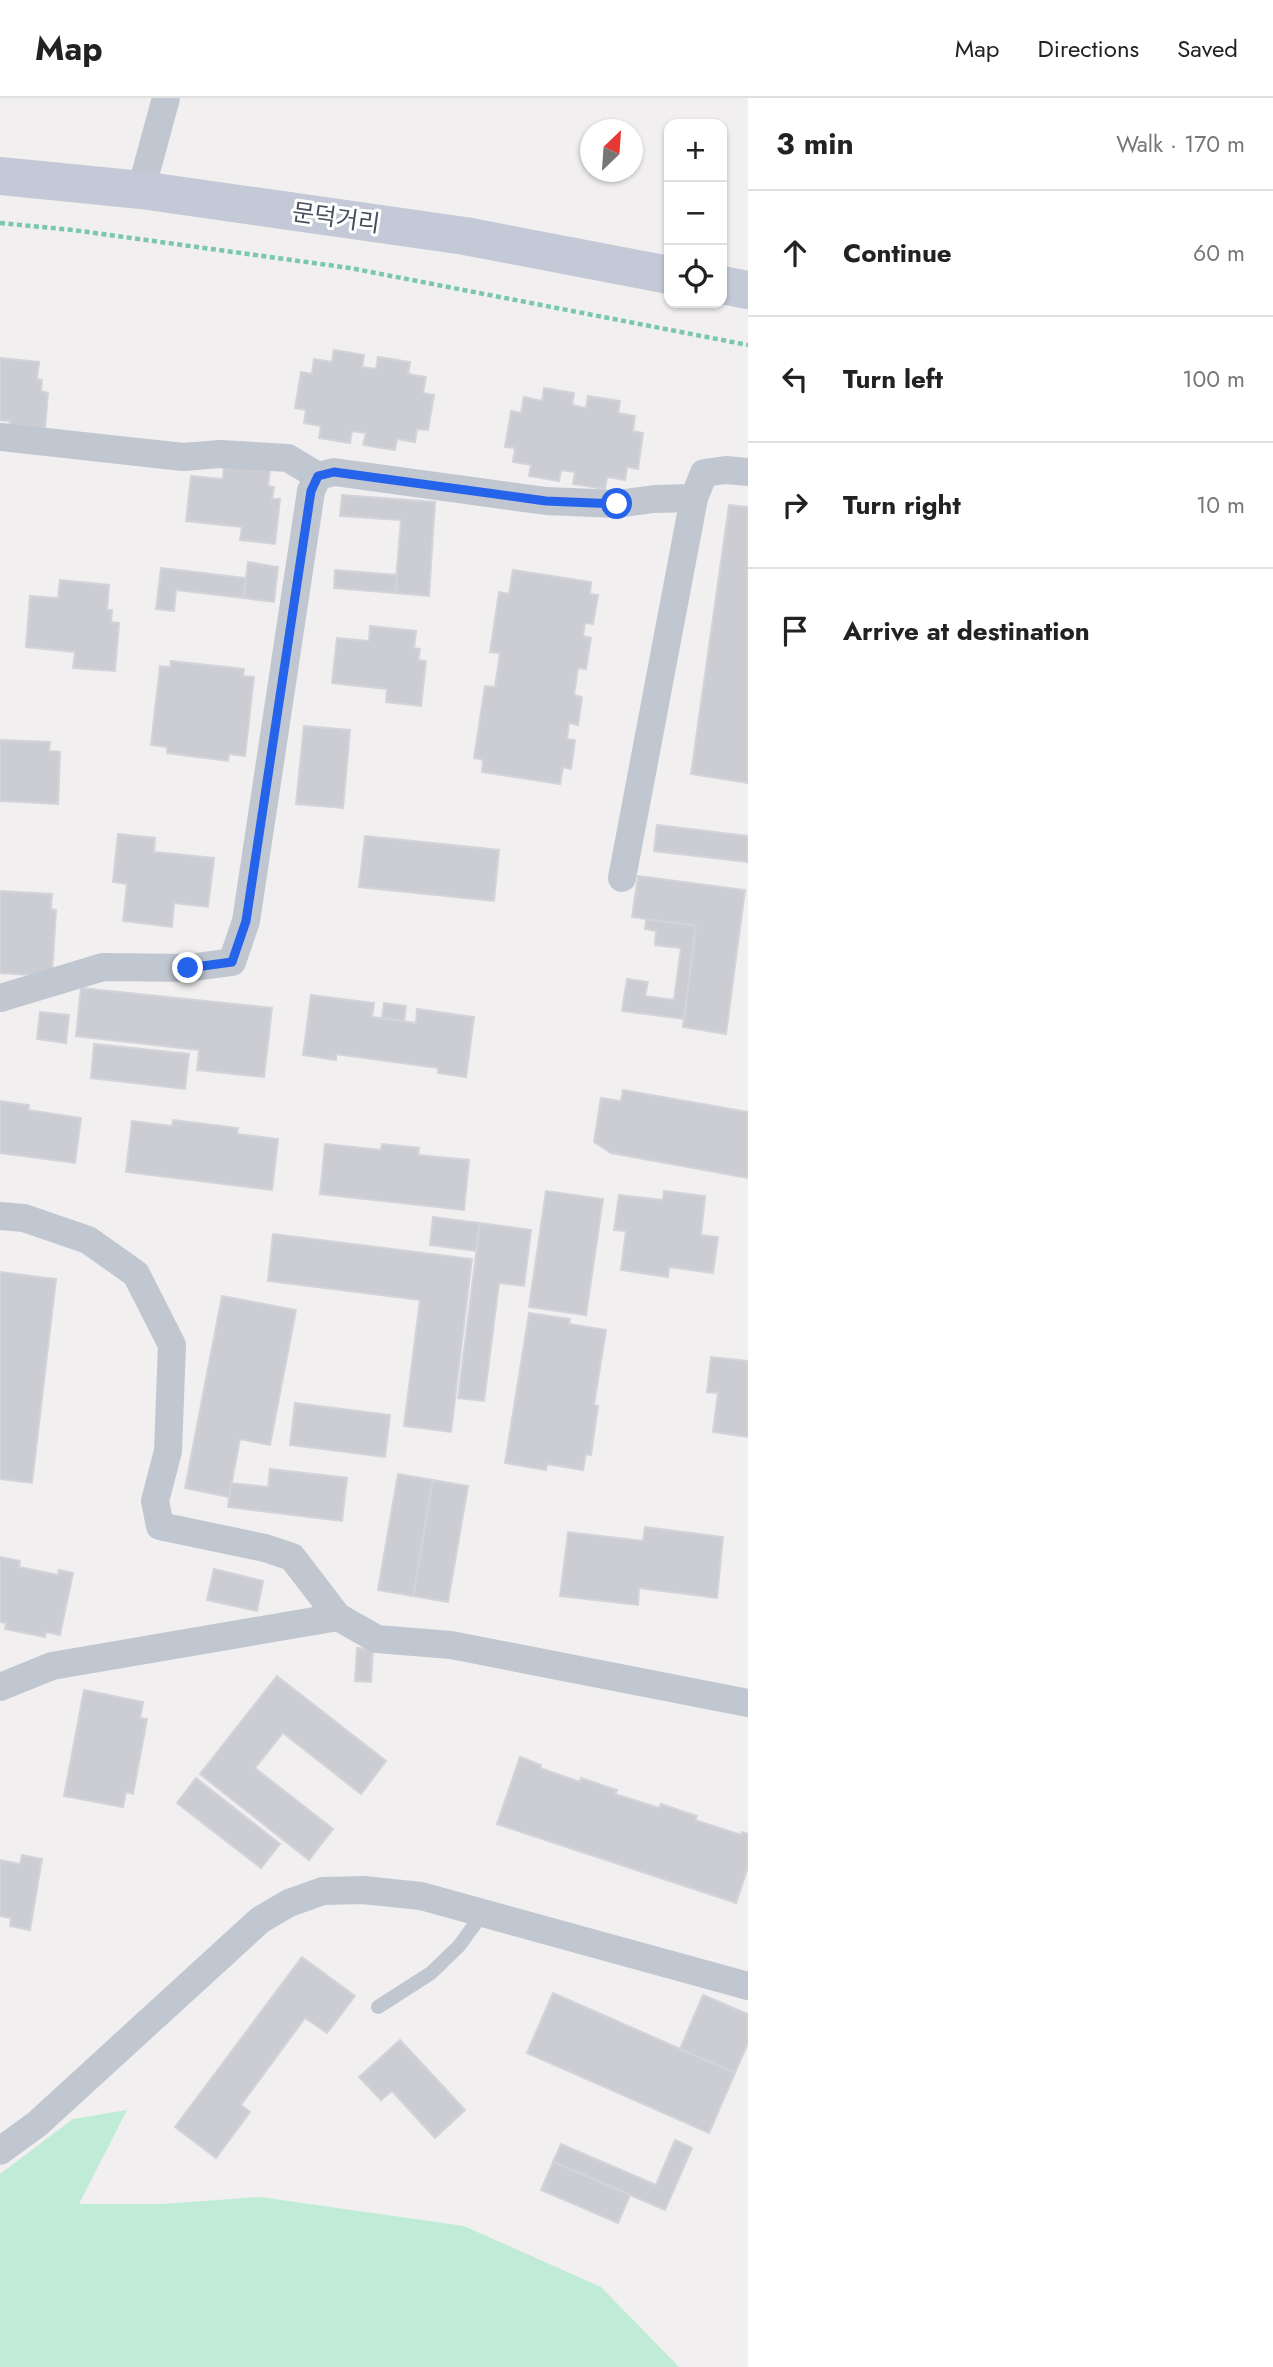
<!DOCTYPE html>
<html lang="en">
<head>
<meta charset="utf-8">
<style>
  :root { --surface:#fff; --page:#f6f6f6; --text:#222; --muted:#767676; --line:#e0e0e0 }
  body { margin:0; font-family:Jost,"Noto Sans KR",sans-serif; background:var(--page); color:var(--text) }
  .controls { position:absolute; right:21px; top:21px; display:grid; overflow:hidden; border-radius:14px; box-shadow:0 2px 5px #0004 }
  .controls button { width:63px; height:63px; display:grid; place-items:center; padding:0; border:0; border-bottom:2px solid var(--line); background:var(--surface); color:var(--text); font:35px sans-serif }
  .compass { position:absolute; left:580px; top:21px; width:63px; height:63px; border-radius:50%; background:var(--surface); box-shadow:0 2px 5px #0004; rotate:25deg }
  .stop { position:absolute; width:21px; height:21px; margin:-16px; border:5px solid #2563eb; border-radius:50%; background:#fff }
  .stop.end { background:#2563eb; border-color:#fff; box-shadow:0 2px 7px #0008 }
  .list { margin:0; padding:0; list-style:none }
  h2 { display:flex; justify-content:space-between; align-items:center; height:91px; margin:0; padding:0 28px; font-size:30px }
  h2 small { font-size:23px; font-weight:400; color:var(--muted) }
  .list li { display:grid; grid-template-columns:46px 1fr auto; gap:21px; align-items:center; box-sizing:border-box; height:126px; padding:0 28px; border-top:2px solid var(--line) }
  .list b { display:block; font-size:26px; white-space:nowrap }
  .list em { font-size:23px; font-style:normal; color:var(--muted) }
  .icon { flex:none; width:38px; height:38px; fill:none; stroke:currentColor; stroke-width:2; stroke-linecap:round; stroke-linejoin:round }
  .map { position:relative; flex:none; width:748px; height:2269px; overflow:hidden }
  header { display:flex; align-items:center; gap:42px; box-sizing:border-box; height:98px; padding:0 35px; background:var(--surface); border-bottom:2px solid var(--line) }
  header strong { font-size:33px }
  nav { display:flex; gap:38px; margin-inline-start:auto; font-size:24px }
  main { display:flex }
  aside { flex:1; background:var(--surface) }
  .map>svg:first-child { display:block }
  .green { fill:#c0ecd7 }
  .building { fill:#cccdd3; stroke:#d3d4da; stroke-width:2 }
  .lines { fill:none; stroke-linecap:round; stroke-linejoin:round }
  .path { stroke:#7bc7ac; stroke-width:4.5; stroke-dasharray:5 3.5; stroke-linecap:butt }
  .service { stroke:#c0c7d0; stroke-width:14 }
  .minor { stroke:#c0c7d0; stroke-width:28 }
  .secondary { stroke:#c3c9d6; stroke-width:38 }
  .route { stroke:#2563eb; stroke-width:9 }
  .labels { text-anchor:middle; stroke-width:6; stroke-linejoin:round; paint-order:stroke }
  .street-label { font-size:24px; fill:#484f5b; stroke:#fff }
</style>
</head>
<body>
<header>
<strong>Map</strong>
<nav><a>Map</a><a>Directions</a><a>Saved</a></nav>
</header>
<main>
<div class="map">
<svg width="748" height="2269" viewBox="0 0 748 2269">
  <rect width="100%" height="100%" fill="#f1efef"/>
  <polygon class="green" points="127,2012 79,2106 162,2106 260,2099 464,2128 601,2189 679,2269 0,2269 0,2076 73,2021"/>
  <g class="building">
    <polygon points="334,252 364,257 362,269 376,271 378,259 410,264 408,276 426,279 423,295 434,297 428,332 417,331 415,344 397,341 395,352 363,347 366,335 352,333 350,345 319,340 321,328 304,325 306,312 295,310 301,274 312,276 314,261 332,264"/>
    <polygon points="0,260 39,264 37,281 42,282 41,293 48,295 44,340 9,335 10,323 0,322"/>
    <polygon points="544,290 574,295 572,307 586,310 588,298 620,303 618,315 635,318 633,333 643,335 638,371 627,369 625,382 607,379 605,391 573,386 575,374 561,372 559,383 529,378 531,367 513,364 515,350 505,349 511,313 521,315 524,299 542,303"/>
    <polygon points="224,366 270,372 268,388 274,389 272,401 280,401 275,446 240,442 242,429 186,423 191,378 223,381"/>
    <polygon points="342,397 435,404 429,498 395,495 401,422 340,418"/>
    <polygon points="729,407 748,409 748,685 691,676"/>
    <polygon points="248,464 278,469 274,504 243,500"/>
    <polygon points="161,470 246,480 243,500 176,492 174,513 156,511"/>
    <polygon points="335,472 397,477 395,495 334,490"/>
    <polygon points="513,472 591,484 590,496 598,497 593,526 585,525 583,538 591,540 586,571 578,570 574,597 582,599 578,627 569,625 567,641 575,642 571,671 563,669 560,686 482,674 483,662 474,660 485,588 495,589 500,555 490,554 499,494 509,496"/>
    <polygon points="60,482 109,487 107,512 112,512 111,524 119,525 115,573 73,570 75,554 26,549 30,498 58,500"/>
    <polygon points="370,528 416,533 414,550 420,551 418,562 426,563 421,608 386,604 387,591 332,585 337,540 369,543"/>
    <polygon points="171,563 244,571 243,578 254,579 245,658 229,656 228,663 167,655 167,649 151,647 160,568 170,569"/>
    <polygon points="304,628 350,632 343,710 296,706"/>
    <polygon points="0,642 50,644 49,653 60,654 58,706 0,703"/>
    <polygon points="657,727 748,738 748,764 654,753"/>
    <polygon points="118,736 155,740 154,754 214,760 208,809 174,805 172,829 123,823 127,786 113,784"/>
    <polygon points="365,738 499,752 494,803 359,789"/>
    <polygon points="638,778 745,792 726,936 683,929 696,828 632,819"/>
    <polygon points="0,793 52,796 51,811 56,812 52,876 47,878 0,875"/>
    <polygon points="646,821 696,828 684,921 622,913 627,881 648,884 645,898 674,902 681,850 655,847 656,833 645,831"/>
    <polygon points="81,890 272,910 264,979 197,972 199,952 76,938"/>
    <polygon points="311,897 374,905 372,919 416,925 417,911 474,919 466,979 438,975 438,970 336,956 336,962 303,957"/>
    <polygon points="384,905 406,908 404,923 382,920"/>
    <polygon points="40,914 69,917 66,945 37,941"/>
    <polygon points="94,946 189,956 185,991 91,980"/>
    <polygon points="623,992 748,1014 748,1080 611,1055 594,1044 601,1000 621,1003"/>
    <polygon points="0,1003 29,1007 28,1012 81,1020 75,1065 0,1055"/>
    <polygon points="173,1022 238,1030 237,1036 278,1041 272,1092 126,1074 132,1023 172,1028"/>
    <polygon points="325,1046 381,1052 382,1046 419,1050 418,1057 469,1062 464,1112 320,1096"/>
    <polygon points="546,1093 603,1101 586,1217 529,1209"/>
    <polygon points="664,1093 705,1098 701,1137 718,1139 713,1175 669,1169 668,1179 621,1172 626,1133 614,1132 619,1097 663,1102"/>
    <polygon points="433,1119 480,1125 476,1153 430,1147"/>
    <polygon points="480,1125 531,1132 524,1188 499,1185 484,1303 458,1300"/>
    <polygon points="273,1136 472,1161 451,1334 404,1328 420,1202 268,1183"/>
    <polygon points="0,1174 56,1181 32,1385 0,1381"/>
    <polygon points="222,1198 296,1212 270,1347 240,1341 229,1399 185,1390"/>
    <polygon points="529,1215 570,1221 569,1226 606,1232 594,1307 598,1308 591,1357 586,1356 583,1372 547,1366 546,1372 505,1365"/>
    <polygon points="711,1259 748,1263 748,1339 713,1334 718,1295 707,1294"/>
    <polygon points="295,1305 390,1317 385,1359 290,1347"/>
    <polygon points="270,1371 347,1380 342,1423 228,1409 231,1385 268,1389"/>
    <polygon points="398,1376 433,1382 413,1498 378,1492"/>
    <polygon points="433,1382 468,1388 448,1504 413,1498"/>
    <polygon points="645,1429 723,1439 717,1500 639,1490 638,1507 560,1498 568,1434 643,1443"/>
    <polygon points="0,1459 20,1463 19,1469 58,1477 59,1472 73,1475 60,1537 46,1534 45,1539 5,1531 6,1525 0,1524"/>
    <polygon points="214,1471 263,1483 257,1513 207,1502"/>
    <polygon points="357,1550 373,1551 371,1584 355,1583"/>
    <polygon points="277,1578 386,1663 361,1696 283,1635 255,1670 333,1731 309,1762 200,1676"/>
    <polygon points="84,1592 143,1604 140,1620 147,1621 133,1696 126,1694 123,1709 64,1698"/>
    <polygon points="520,1659 541,1667 540,1670 580,1684 581,1680 617,1692 615,1696 659,1710 661,1706 697,1718 695,1722 741,1737 742,1734 748,1736 748,1769 736,1805 497,1726"/>
    <polygon points="196,1680 280,1746 261,1770 177,1705"/>
    <polygon points="22,1757 42,1761 30,1832 10,1828 11,1820 0,1818 0,1762 20,1766"/>
    <polygon points="302,1859 355,1898 327,1935 305,1920 241,2007 250,2014 216,2060 175,2029"/>
    <polygon points="553,1895 735,1975 709,2035 527,1955"/>
    <polygon points="703,1897 748,1916 748,1945 735,1975 680,1951"/>
    <polygon points="400,1942 465,2012 435,2040 392,1993 381,2002 359,1979"/>
    <polygon points="675,2042 692,2050 665,2112 553,2064 561,2046 656,2087"/>
    <polygon points="553,2064 630,2097 618,2125 541,2092"/>
  </g>
  <g class="lines">
    <polyline class="path" points="0,125 73,132 350,170 748,247"/>
    <polyline class="service" points="378,1909 431,1875 459,1848 483,1815"/>
    <g class="minor">
      <polyline points="141,92 166,0"/>
      <polyline points="0,339 183,359 220,356 288,360 318,378"/>
      <polyline points="622,780 694,400"/>
      <polyline points="0,900 103,869 188,870 232,864 246,823 311,393 318,378 334,374 546,403 617,406 654,401 694,400 704,375 726,372 748,374"/>
      <polyline points="0,1118 24,1120 88,1142 136,1176 172,1247 168,1353 155,1403 160,1428 265,1450 292,1459 338,1519 377,1541 451,1547 748,1605"/>
      <polyline points="0,1589 52,1568 338,1519"/>
      <polyline points="0,2053 37,2026 260,1822 289,1805 323,1793 363,1792 421,1798 748,1888"/>
    </g>
    <g class="secondary">
      <polyline points="0,78 141,92 465,138 669,177"/>
      <polyline points="722,187 748,192"/>
    </g>
  </g>
  <g class="lines">
    <polyline class="route" points="188,870 232,864 246,823 311,393 318,378 334,374 546,403 617,406"/>
  </g>
  <g class="labels">
    <g class="street-label">
      <text transform="translate(336 120) rotate(8)" y="8">문덕거리</text>
    </g>
  </g>
</svg>
<div class="controls">
<button>+</button>
<button>−</button>
<button><svg class="icon" aria-label="locate" viewBox="0 0 24 24"><circle cx="12" cy="12" r="6"/><path d="M12 2v4M12 18v4M2 12h4M18 12h4"/></svg></button>
</div>
<svg class="compass" viewBox="-18 -18 36 36"><path d="M0-13l5 13h-10z" fill="#e53935"/><path d="M0 13l5-13h-10z" fill="#767676"/></svg>
<div class="stop" style="left:617px;top:406px"></div>
<div class="stop end" style="left:188px;top:870px"></div>
</div>
<aside>
<h2>3 min<small>Walk · 170 m</small></h2>
<ul class="list">
<li><svg class="icon" aria-label="ahead" viewBox="0 0 24 24"><path d="M12 20V5M6 11l6-6 6 6"/></svg><div><b>Continue</b></div><em>60 m</em></li>
<li><svg class="icon" aria-label="left" viewBox="0 0 24 24"><path d="M17 20v-9H6M10 6l-5 5 5 5"/></svg><div><b>Turn left</b></div><em>100 m</em></li>
<li><svg class="icon" aria-label="right" viewBox="0 0 24 24"><path d="M7 20v-9h11M14 6l5 5-5 5"/></svg><div><b>Turn right</b></div><em>10 m</em></li>
<li><svg class="icon" aria-label="arrive" viewBox="0 0 24 24"><path d="M6 21V4h12l-3 4 3 4H6"/></svg><div><b>Arrive at destination</b></div></li>
</ul>
</aside>
</main>
</body>
</html>
